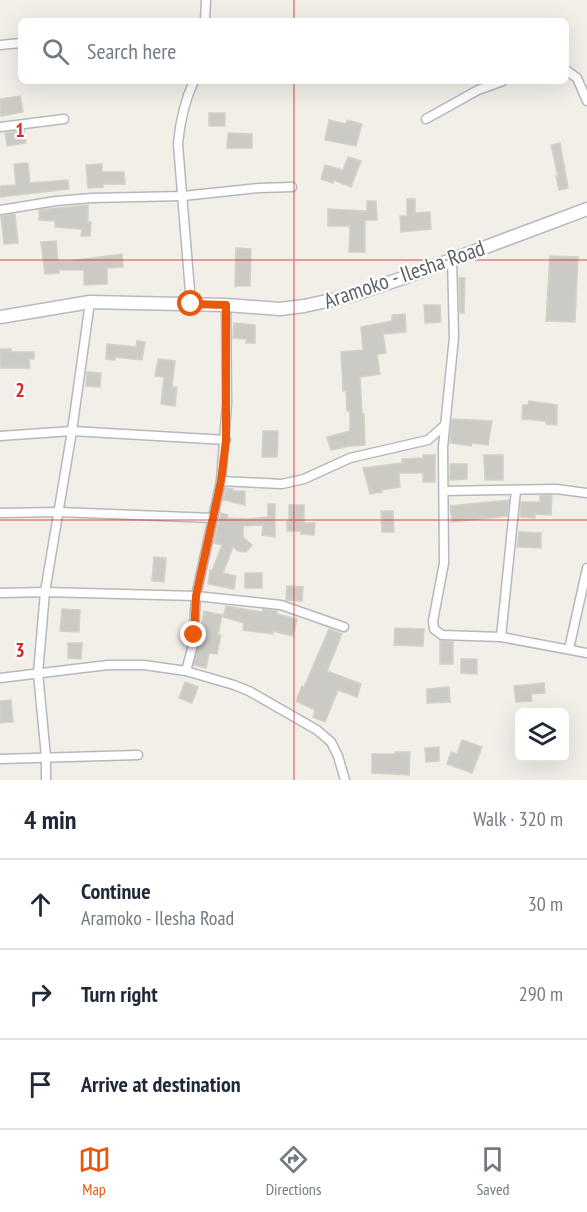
<!DOCTYPE html>
<html lang="en">
<head>
<meta charset="utf-8">
<style>
  :root { --surface:#fff; --page:#f6f6f7; --text:#1f2937; --muted:#747a83; --line:#e0e1e3; --accent:#ea580c }
  body { margin:0; font-family:"PT Sans Narrow",sans-serif; background:var(--page); color:var(--text) }
  .controls { position:absolute; right:18px; bottom:18px; display:grid; overflow:hidden; border-radius:9px; box-shadow:0 6px 24px #0002 }
  .controls button { width:54px; height:54px; display:grid; place-items:center; padding:0; border:0; border-bottom:2px solid var(--line); background:var(--surface); color:var(--text); font:30px sans-serif }
  .stop { position:absolute; width:18px; height:18px; margin:-14px; border:4px solid #ea580c; border-radius:50%; background:#fff }
  .stop.end { background:#ea580c; border-color:#fff; box-shadow:0 2px 6px #0008 }
  .list { margin:0; padding:0; list-style:none }
  h2 { display:flex; justify-content:space-between; align-items:center; height:78px; margin:0; padding:0 24px; font-size:26px }
  h2 small { font-size:20px; font-weight:400; color:var(--muted) }
  .list li { display:grid; grid-template-columns:39px 1fr auto; gap:18px; align-items:center; box-sizing:border-box; height:90px; padding:0 24px; border-top:2px solid var(--line) }
  .list b { display:block; font-size:22px; white-space:nowrap }
  .list p { margin:0; font-size:20px; white-space:nowrap; color:var(--muted) }
  .list em { font-size:20px; font-style:normal; color:var(--muted) }
  .icon { flex:none; width:33px; height:33px; fill:none; stroke:currentColor; stroke-width:2; stroke-linecap:round; stroke-linejoin:round }
  .map { position:relative; flex:none; width:587px; height:780px; overflow:hidden }
  .search { position:absolute; background:var(--surface); box-shadow:0 6px 24px #0002; left:18px; right:18px; top:18px; height:66px; display:flex; align-items:center; gap:15px; box-sizing:border-box; padding:0 21px; border-radius:9px; color:var(--muted); font-size:22px }
  .sheet { height:348px; background:var(--surface) }
  nav { display:flex; justify-content:space-around; align-items:center; box-sizing:border-box; height:84px; border-top:2px solid var(--line); background:var(--surface); font-size:16px; color:var(--muted) }
  nav a { display:grid; justify-items:center; gap:3px }
  nav .on { color:var(--accent) }
  .map>svg:first-child { display:block }
  .building { fill:#cccac5; stroke:#d6d1c6; stroke-width:1.5 }
  .lines { fill:none; stroke-linecap:round; stroke-linejoin:round }
  .minor-casing { stroke:#b5b8bc; stroke-width:11 }
  .secondary-casing { stroke:#b6babf; stroke-width:15 }
  .minor { stroke:#fff; stroke-width:8 }
  .secondary { stroke:#fff; stroke-width:12 }
  .route { stroke:#ea580c; stroke-width:8 }
  .grid { fill:none; stroke:#d62828; stroke-width:1.5; stroke-opacity:0.55 }
  .labels { text-anchor:middle; stroke-width:4.5; stroke-linejoin:round; paint-order:stroke }
  .street-label { font-size:22px; fill:#5f6368; stroke:#fff }
  .grid-label { font-size:20px; text-anchor:middle; font-weight:bold; fill:#d62828; stroke:#fff; stroke-width:4.5; stroke-linejoin:round; paint-order:stroke }
</style>
</head>
<body>
<div class="map">
<svg width="587" height="780" viewBox="0 0 587 780">
  <rect width="100%" height="100%" fill="#f1efe8"/>
  <g class="building">
    <polygon points="20,96 23,112 1,116 0,99"/>
    <rect x="209" y="113" width="16" height="13"/>
    <polygon points="329,120 346,124 347,120 362,124 356,146 325,140"/>
    <polygon points="24,130 26,143 7,146 5,133"/>
    <polygon points="228,133 252,134 252,148 227,148"/>
    <polygon points="560,143 568,188 559,190 556,176 558,176 551,145"/>
    <polygon points="348,157 361,161 351,187 334,180 333,183 321,179 325,165 343,170"/>
    <polygon points="28,163 30,183 68,180 69,189 0,197 0,186 16,185 14,164"/>
    <polygon points="102,164 102,172 124,172 125,184 103,184 103,187 88,188 86,165"/>
    <polygon points="407,199 415,199 415,213 430,212 431,229 401,232 400,216 407,216"/>
    <polygon points="367,201 376,201 377,220 365,220 365,252 349,252 350,226 328,226 328,209 367,211"/>
    <polygon points="88,205 88,222 91,222 90,236 81,236 82,229 55,227 55,221 39,220 39,210"/>
    <polygon points="15,214 18,243 4,244 1,216"/>
    <polygon points="56,241 58,261 70,261 122,254 123,267 107,268 107,284 84,285 84,270 59,270 59,273 45,274 41,242"/>
    <polygon points="236,248 251,249 250,286 235,286"/>
    <polygon points="550,256 578,257 575,322 546,321"/>
    <polygon points="459,278 465,278 464,313 460,313"/>
    <polygon points="424,305 440,305 441,322 425,323"/>
    <polygon points="405,314 406,332 383,334 386,353 377,354 380,374 360,377 362,414 364,414 365,445 349,446 331,450 327,437 350,431 350,411 347,411 346,391 343,391 341,352 363,350 361,327 392,321 392,315"/>
    <polygon points="234,323 255,325 255,343 246,343 247,339 233,338"/>
    <polygon points="137,341 145,342 142,360 115,357 115,360 106,359 107,344 136,347"/>
    <polygon points="0,349 11,349 11,352 34,352 34,359 29,359 30,368 0,368"/>
    <polygon points="158,359 175,361 172,387 177,387 175,406 161,404 164,377 155,376"/>
    <polygon points="87,372 101,373 100,387 86,386"/>
    <polygon points="529,401 557,405 557,425 546,424 546,421 522,419 523,405 528,405"/>
    <polygon points="452,419 492,421 488,445 472,443 471,446 450,443"/>
    <polygon points="263,431 278,431 277,457 262,457"/>
    <polygon points="423,455 435,455 435,482 423,482 423,473 399,473 400,487 381,490 382,492 370,494 363,468 402,463 402,459 423,458"/>
    <polygon points="484,455 503,455 503,480 485,480"/>
    <polygon points="450,464 467,464 467,479 450,480"/>
    <polygon points="226,488 233,489 233,491 245,491 245,505 223,500"/>
    <polygon points="552,495 551,515 535,514 535,518 520,517 521,502 540,502 540,496"/>
    <polygon points="509,500 507,516 452,522 450,506"/>
    <polygon points="268,504 275,504 275,537 262,535 263,525 243,526 243,537 252,545 246,552 238,551 233,547 223,573 236,576 234,589 208,584 210,570 212,571 222,545 214,543 221,513 228,515 227,518 248,519 268,517"/>
    <polygon points="289,505 304,505 304,523 315,523 314,535 301,534 301,531 287,531 287,521 289,521"/>
    <polygon points="381,511 393,511 394,532 382,532"/>
    <polygon points="519,532 541,533 541,548 517,547"/>
    <polygon points="154,557 166,558 164,582 152,581"/>
    <rect x="245" y="573" width="17" height="15"/>
    <polygon points="287,586 303,587 302,601 286,600"/>
    <polygon points="226,606 262,612 263,609 277,611 277,614 297,619 293,636 273,631 273,634 243,630 244,623 223,617"/>
    <polygon points="62,609 80,610 79,632 60,631"/>
    <polygon points="204,611 222,615 218,635 221,635 217,654 209,653 206,668 194,665"/>
    <polygon points="395,628 424,629 423,646 394,645"/>
    <polygon points="329,629 342,634 327,671 361,684 357,697 338,690 325,722 313,717 315,710 296,701 302,686 304,687"/>
    <polygon points="440,641 453,642 453,664 440,664"/>
    <polygon points="68,643 82,643 81,659 68,658"/>
    <polygon points="461,659 477,659 477,674 461,673"/>
    <polygon points="185,682 198,687 192,703 179,698"/>
    <polygon points="544,683 545,693 531,694 532,701 516,702 514,686"/>
    <polygon points="449,687 450,702 427,703 427,689"/>
    <polygon points="11,700 13,722 0,723 0,701"/>
    <polygon points="462,740 482,747 472,773 447,764 451,752 457,754"/>
    <polygon points="439,747 439,761 426,762 425,748"/>
    <polygon points="395,752 410,752 409,775 372,773 372,754 395,754"/>
  </g>
  <g class="lines">
    <defs>
      <g id="minor">
        <polyline points="205,21 206,0"/>
        <polyline points="0,45 21,43"/>
        <polyline points="566,70 577,78 587,101"/>
        <polyline points="426,119 478,90 503,81"/>
        <polyline points="0,127 64,119"/>
        <polyline points="0,210 56,201 92,198 183,196 259,188 292,187"/>
        <polyline points="452,259 454,337 443,447 444,563 433,621 434,629 442,635 501,637 587,653"/>
        <path d="M191,304l-13,-160c2,-23 6,-42 16,-63"/>
        <polyline points="0,436 72,431 226,440"/>
        <polyline points="221,481 282,484 304,479 350,458 428,440 445,425"/>
        <polyline points="444,491 556,489 587,493"/>
        <polyline points="0,513 59,512 213,518"/>
        <polyline points="0,593 45,592 196,596 281,605 344,627"/>
        <polyline points="501,637 516,490"/>
        <polyline points="569,649 587,568"/>
        <polyline points="186,671 193,645 196,596 221,481 227,403 226,305"/>
        <polyline points="0,678 108,665 144,665 186,671 234,685 249,691 317,730 331,742 338,756 345,780"/>
        <polyline points="0,759 138,755"/>
        <polyline points="46,780 46,757 38,673 45,592 72,431 90,302"/>
      </g>
      <polyline id="secondary" points="0,317 90,302 226,305 280,309 304,306 350,296 403,278 587,209"/>
    </defs>
    <use href="#minor" class="minor-casing"/>
    <use href="#secondary" class="secondary-casing"/>
    <use href="#minor" class="minor"/>
    <use href="#secondary" class="secondary"/>
  </g>
  <g class="lines">
    <polyline class="route" points="191,304 226,305 226,440 221,481 196,596 194,635"/>
  </g>
  <path class="grid" d="M294,0v21M294,81v699M0,260h587M0,520h587"/>
  <g class="labels">
    <g class="street-label">
      <text transform="translate(404 274) rotate(-19)" y="8">Aramoko - Ilesha Road</text>
    </g>
  </g>
  <g class="grid-label">
    <text x="20" y="137">1</text>
    <text x="20" y="397">2</text>
    <text x="20" y="657">3</text>
  </g>
</svg>
<div class="controls">
<button><svg class="icon" aria-label="layers" viewBox="0 0 24 24"><path d="M12 4l9 5-9 5-9-5zM3 14l9 5 9-5"/></svg></button>
</div>
<div class="stop" style="left:191px;top:304px"></div>
<div class="stop end" style="left:194px;top:635px"></div>
<div class="search"><svg class="icon" aria-label="search" viewBox="0 0 24 24"><circle cx="10" cy="10" r="6"/><path d="M15 15l6 6"/></svg>Search here</div>
</div>
<section class="sheet">
<h2>4 min<small>Walk · 320 m</small></h2>
<ul class="list">
<li><svg class="icon" aria-label="ahead" viewBox="0 0 24 24"><path d="M12 20V5M6 11l6-6 6 6"/></svg><div><b>Continue</b><p>Aramoko - Ilesha Road</p></div><em>30 m</em></li>
<li><svg class="icon" aria-label="right" viewBox="0 0 24 24"><path d="M7 20v-9h11M14 6l5 5-5 5"/></svg><div><b>Turn right</b></div><em>290 m</em></li>
<li><svg class="icon" aria-label="arrive" viewBox="0 0 24 24"><path d="M6 21V4h12l-3 4 3 4H6"/></svg><div><b>Arrive at destination</b></div></li>
</ul>
</section>
<nav>
<a class="on"><svg class="icon" aria-label="map" viewBox="0 0 24 24"><path d="M3 6l6-2 6 2 6-2v14l-6 2-6-2-6 2zM9 4v14M15 6v14"/></svg>Map</a>
<a><svg class="icon" aria-label="directions" viewBox="0 0 24 24"><path d="M12 3l9 9-9 9-9-9zM9 14v-3h6M13 9l2 2-2 2"/></svg>Directions</a>
<a><svg class="icon" aria-label="saved" viewBox="0 0 24 24"><path d="M7 4h10v16l-5-4-5 4z"/></svg>Saved</a>
</nav>
</body>
</html>
